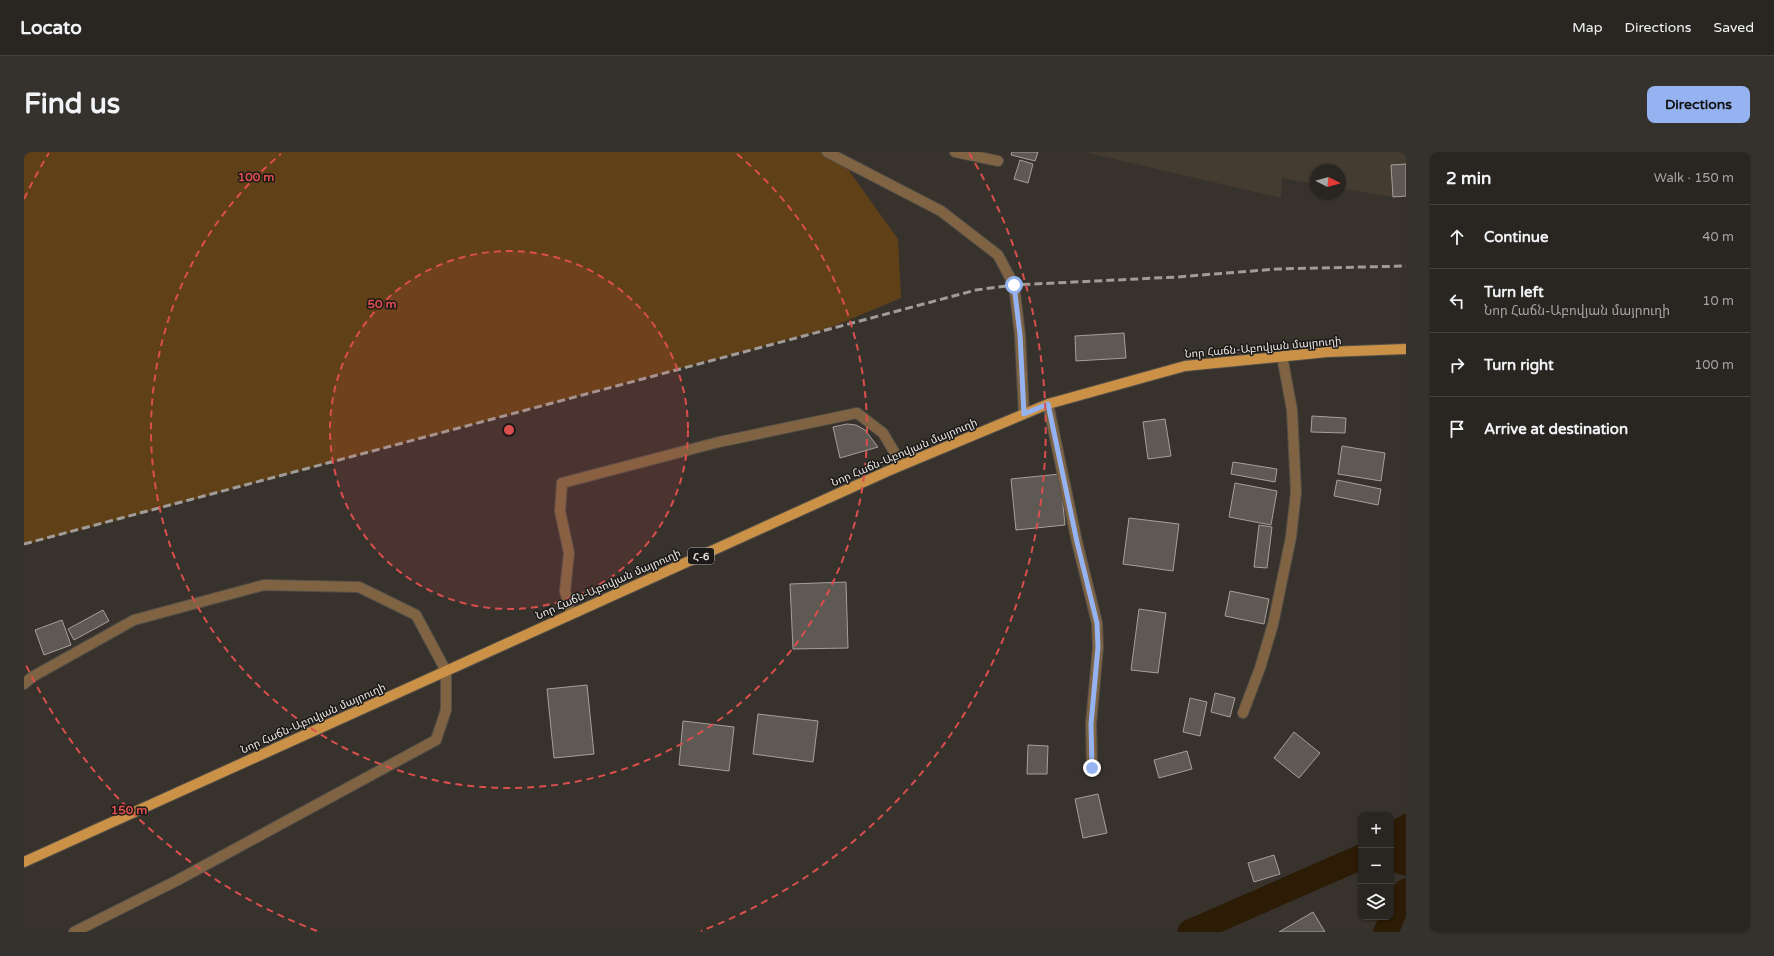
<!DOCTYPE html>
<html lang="en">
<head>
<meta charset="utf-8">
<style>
  :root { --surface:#292621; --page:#35322e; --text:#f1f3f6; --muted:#a5a5a5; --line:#45433f; --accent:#95b2f1 }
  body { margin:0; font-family:"Varela Round","Noto Sans Armenian",sans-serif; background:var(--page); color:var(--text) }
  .controls { position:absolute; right:12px; bottom:12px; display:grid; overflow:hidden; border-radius:8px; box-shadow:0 1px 3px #0004 }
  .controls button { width:36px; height:36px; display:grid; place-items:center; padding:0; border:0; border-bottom:1px solid var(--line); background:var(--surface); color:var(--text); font:20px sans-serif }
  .compass { position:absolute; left:1286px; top:12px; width:36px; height:36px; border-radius:50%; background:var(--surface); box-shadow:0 1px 3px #0004; rotate:95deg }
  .stop { position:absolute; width:12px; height:12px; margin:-9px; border:3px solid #95b2f1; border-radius:50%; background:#fff }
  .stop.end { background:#95b2f1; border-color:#fff; box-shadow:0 1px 4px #0008 }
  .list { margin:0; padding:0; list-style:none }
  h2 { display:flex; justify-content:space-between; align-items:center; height:52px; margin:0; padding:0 16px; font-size:17px }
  h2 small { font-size:13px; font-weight:400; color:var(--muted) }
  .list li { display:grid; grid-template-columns:26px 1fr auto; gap:12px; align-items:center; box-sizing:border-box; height:64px; padding:0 16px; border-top:1px solid var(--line) }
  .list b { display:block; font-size:15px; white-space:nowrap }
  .list p { margin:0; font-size:13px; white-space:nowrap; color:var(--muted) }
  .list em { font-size:13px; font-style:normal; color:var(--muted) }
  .icon { flex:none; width:22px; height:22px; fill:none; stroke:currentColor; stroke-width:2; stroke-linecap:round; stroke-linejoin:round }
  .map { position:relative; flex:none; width:1382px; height:780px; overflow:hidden; border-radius:8px }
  header { display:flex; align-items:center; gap:24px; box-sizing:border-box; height:56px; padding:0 20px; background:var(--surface); border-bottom:1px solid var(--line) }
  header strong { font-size:19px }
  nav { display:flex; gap:22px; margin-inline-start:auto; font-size:14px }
  .intro { display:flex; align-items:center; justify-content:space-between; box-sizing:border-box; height:96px; padding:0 24px }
  h1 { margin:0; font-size:28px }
  .button { padding:10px 18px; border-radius:8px; background:var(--accent); color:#111; font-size:14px; font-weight:700 }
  main { display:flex; gap:24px; padding:0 24px }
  aside { flex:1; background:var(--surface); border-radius:8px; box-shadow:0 1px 3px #0004 }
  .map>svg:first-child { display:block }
  .built { fill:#443b31 }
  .green { fill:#604016 }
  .water { fill:#2c1b05 }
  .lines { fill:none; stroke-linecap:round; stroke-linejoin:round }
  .canal { stroke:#2c1b05; stroke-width:25 }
  .building { fill:#5e5953; stroke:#a7a09a }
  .minor-casing { stroke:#534f49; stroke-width:12 }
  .major-casing { stroke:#534f49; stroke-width:12 }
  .minor { stroke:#7f6342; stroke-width:10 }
  .major { stroke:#ca9147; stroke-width:10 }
  .rail { stroke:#a09c98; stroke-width:3; stroke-dasharray:8 4; stroke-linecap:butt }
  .route { stroke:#95b2f1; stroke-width:5 }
  .ring { fill:none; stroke:#da4e4d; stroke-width:2; stroke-dasharray:7 5 }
  .labels { text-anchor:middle; stroke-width:3; stroke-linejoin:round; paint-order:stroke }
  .shield { fill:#1c1a18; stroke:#aca9a5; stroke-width:1 }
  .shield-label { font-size:10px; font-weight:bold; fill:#e9e6e2 }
  .street-label { font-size:11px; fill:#e9e6e2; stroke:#1c1a18 }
  .centre { fill:#da4e4d; stroke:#1c1a18; stroke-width:2 }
  .ring-label { font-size:12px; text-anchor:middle; font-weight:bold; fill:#da4e4d; stroke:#1c1a18; stroke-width:3; stroke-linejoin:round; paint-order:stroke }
</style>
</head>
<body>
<header>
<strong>Locato</strong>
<nav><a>Map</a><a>Directions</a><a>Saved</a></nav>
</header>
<div class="intro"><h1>Find us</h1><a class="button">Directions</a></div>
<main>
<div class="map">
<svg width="1382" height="780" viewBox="0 0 1382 780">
  <rect width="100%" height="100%" fill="#37322c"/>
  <polygon class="built" points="1060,0 1382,0 1382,44 1369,45 1316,36 1316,18 1292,18 1292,32 1258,26 1257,46"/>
  <polygon class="green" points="0,0 798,0 818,9 874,87 877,146 803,177 0,393"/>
  <polygon class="water" points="1382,661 1382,724 1367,720 1367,669"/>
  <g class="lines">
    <g class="canal">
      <polyline points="1166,780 1337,705"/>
      <polyline points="1362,780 1376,746 1382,739"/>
    </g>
  </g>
  <g class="building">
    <polygon points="988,0 1014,0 1011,9 987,3"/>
    <polygon points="996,8 1009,12 1004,31 990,27"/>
    <polygon points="1382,12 1382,44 1369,45 1367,13"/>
    <polygon points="1100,181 1102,206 1052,209 1051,184"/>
    <polygon points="1288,264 1322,266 1321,281 1287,280"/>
    <polygon points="1141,267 1147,304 1124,307 1119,270"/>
    <polygon points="823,272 832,273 841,278 854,295 816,306 809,275"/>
    <polygon points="1318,294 1361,301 1357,329 1314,322"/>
    <polygon points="1209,310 1253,317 1251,330 1207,322"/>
    <polygon points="1036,322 1041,373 992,378 987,327"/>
    <polygon points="1313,328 1357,337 1354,353 1310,344"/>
    <polygon points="1211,331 1253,339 1247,373 1205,365"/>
    <polygon points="1105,366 1155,372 1149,419 1099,412"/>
    <polygon points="1235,373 1248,375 1243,416 1230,415"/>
    <polygon points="822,430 824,496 769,497 766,432"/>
    <polygon points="1206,439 1245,447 1240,472 1201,464"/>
    <polygon points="1115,457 1142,461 1134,521 1107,518"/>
    <polygon points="79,458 85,469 50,488 44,477"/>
    <polygon points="38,468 47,493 20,503 11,478"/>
    <polygon points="563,533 570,602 530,606 523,537"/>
    <polygon points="1191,541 1211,546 1206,565 1187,560"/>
    <polygon points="1166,546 1183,550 1176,584 1159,580"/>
    <polygon points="734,562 794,569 789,610 729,602"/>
    <polygon points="659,569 710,575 705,619 655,613"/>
    <polygon points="1270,580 1296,601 1275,626 1250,606"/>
    <polygon points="1004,593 1024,594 1023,622 1003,622"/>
    <polygon points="1163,599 1168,617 1135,626 1130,608"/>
    <polygon points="1074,642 1083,681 1059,686 1051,647"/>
    <polygon points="1250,703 1256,722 1230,730 1224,711"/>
    <polygon points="1289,760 1301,780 1255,780"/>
  </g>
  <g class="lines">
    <defs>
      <g id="minor">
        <polyline points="803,0 917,59 974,103 990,133 996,183 1000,262"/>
        <polyline points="931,0 974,9"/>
        <polyline points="1024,252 1053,390 1073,471 1074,495 1067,572 1068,616"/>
        <polyline points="547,462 541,439 545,401 536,359 538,331 695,290 833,261 859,281 878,313"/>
        <polyline points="0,532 8,525 110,468 240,433 335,435 392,463 422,519 422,558 412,588 152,729 50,780"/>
        <polyline points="1219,561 1236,516 1249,472 1267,385 1272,340 1268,258 1258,204"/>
      </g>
      <polyline id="major" points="0,710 864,319 1024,252 1161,214 1303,200 1382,197"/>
    </defs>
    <use href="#minor" class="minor-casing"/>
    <use href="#major" class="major-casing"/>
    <use href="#minor" class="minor"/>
    <use href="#major" class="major"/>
    <polyline class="rail" points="0,392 952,138 990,133 1153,125 1253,117 1382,114"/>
  </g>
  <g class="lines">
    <polyline class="route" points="990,133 996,183 1000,262 1024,252 1053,390 1073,471 1074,495 1067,572 1068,616"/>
  </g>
  <circle cx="485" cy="278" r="179" fill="#da4e4d" fill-opacity=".12"/>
  <g class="ring">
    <circle cx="485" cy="278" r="179"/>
    <path d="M713 2A358 358 0 1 1 257 2"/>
    <path d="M293 779A537 537 0 0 1 0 509M0 47A537 537 0 0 1 25 1M945 1A537 537 0 0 1 677 779"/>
  </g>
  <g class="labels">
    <rect class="shield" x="664" y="396" width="26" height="16" rx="3"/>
    <g class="shield-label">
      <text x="677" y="408">Հ-6</text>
    </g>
    <g class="street-label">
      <text transform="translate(1239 195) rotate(-5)" y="4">Նոր Հաճն-Աբովյան մայրուղի</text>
      <text transform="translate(880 300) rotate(-23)" y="4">Նոր Հաճն-Աբովյան մայրուղի</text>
      <text transform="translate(584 432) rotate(-24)" y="4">Նոր Հաճն-Աբովյան մայրուղի</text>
      <text transform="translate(289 566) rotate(-24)" y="4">Նոր Հաճն-Աբովյան մայրուղի</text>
    </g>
  </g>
  <circle cx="485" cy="278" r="6" class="centre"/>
  <g class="ring-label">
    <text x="232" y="29">100 m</text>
    <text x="358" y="156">50 m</text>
    <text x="105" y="662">150 m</text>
  </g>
</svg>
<div class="controls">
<button>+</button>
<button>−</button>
<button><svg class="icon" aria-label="layers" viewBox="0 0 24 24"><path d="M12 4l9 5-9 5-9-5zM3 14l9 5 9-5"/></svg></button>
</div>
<svg class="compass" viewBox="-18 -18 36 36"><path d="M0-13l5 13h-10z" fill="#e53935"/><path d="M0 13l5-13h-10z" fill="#a5a5a5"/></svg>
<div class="stop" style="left:990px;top:133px"></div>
<div class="stop end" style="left:1068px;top:616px"></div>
</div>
<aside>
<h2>2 min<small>Walk · 150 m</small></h2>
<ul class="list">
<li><svg class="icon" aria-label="ahead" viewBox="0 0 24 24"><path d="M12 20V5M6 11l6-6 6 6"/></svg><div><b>Continue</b></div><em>40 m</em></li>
<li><svg class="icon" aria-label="left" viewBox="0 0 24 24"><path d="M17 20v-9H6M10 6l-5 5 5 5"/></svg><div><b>Turn left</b><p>Նոր Հաճն-Աբովյան մայրուղի</p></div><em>10 m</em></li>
<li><svg class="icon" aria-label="right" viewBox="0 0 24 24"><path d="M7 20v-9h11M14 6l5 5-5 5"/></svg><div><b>Turn right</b></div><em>100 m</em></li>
<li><svg class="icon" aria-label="arrive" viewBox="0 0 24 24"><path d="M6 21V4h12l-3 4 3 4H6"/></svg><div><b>Arrive at destination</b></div></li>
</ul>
</aside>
</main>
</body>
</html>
